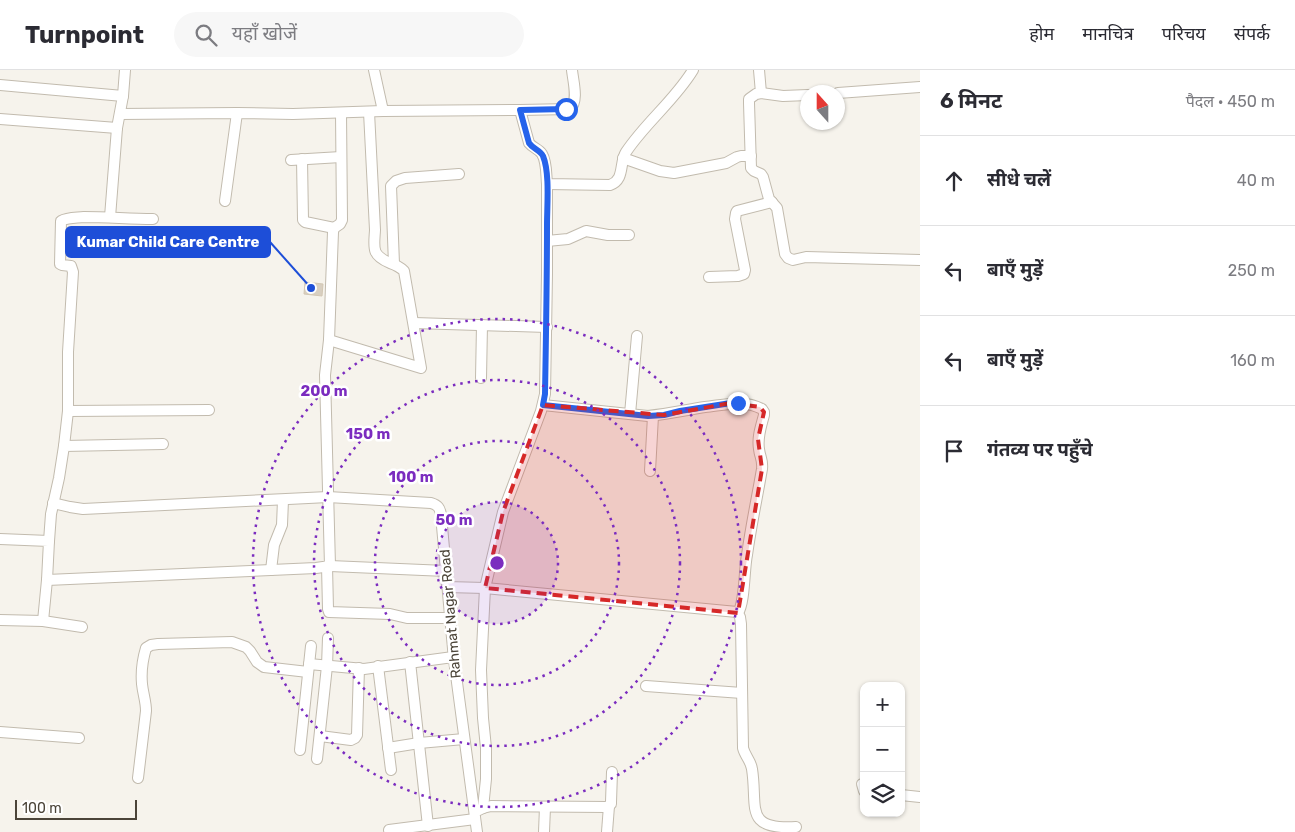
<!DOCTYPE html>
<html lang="hi">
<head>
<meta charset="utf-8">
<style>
  :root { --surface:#fff; --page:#f7f7f7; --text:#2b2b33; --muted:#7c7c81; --line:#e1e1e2 }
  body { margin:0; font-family:Rubik,"Noto Sans Devanagari",sans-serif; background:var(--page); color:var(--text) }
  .controls { position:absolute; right:15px; bottom:15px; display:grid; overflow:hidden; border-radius:10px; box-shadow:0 1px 4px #0004 }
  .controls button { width:45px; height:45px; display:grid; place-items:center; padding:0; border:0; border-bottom:1px solid var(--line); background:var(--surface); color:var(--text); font:25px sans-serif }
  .compass { position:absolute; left:800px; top:15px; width:45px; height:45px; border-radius:50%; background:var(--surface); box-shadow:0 1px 4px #0004; rotate:339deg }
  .scale { position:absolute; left:15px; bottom:12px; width:122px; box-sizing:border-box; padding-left:5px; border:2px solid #4b4439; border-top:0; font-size:14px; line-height:18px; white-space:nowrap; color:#4b4439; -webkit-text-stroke:4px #fff; paint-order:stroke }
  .stop { position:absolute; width:15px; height:15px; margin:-11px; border:4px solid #2563eb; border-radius:50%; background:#fff }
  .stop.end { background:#2563eb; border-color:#fff; box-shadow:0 1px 5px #0008 }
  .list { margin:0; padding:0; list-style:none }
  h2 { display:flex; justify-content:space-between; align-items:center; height:65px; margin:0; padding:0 20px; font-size:21px }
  h2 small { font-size:16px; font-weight:400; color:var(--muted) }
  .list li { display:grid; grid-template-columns:32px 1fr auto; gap:15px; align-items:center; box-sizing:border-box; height:90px; padding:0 20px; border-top:1px solid var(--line) }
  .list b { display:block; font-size:19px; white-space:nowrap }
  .list em { font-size:16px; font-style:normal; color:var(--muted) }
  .icon { flex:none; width:28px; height:28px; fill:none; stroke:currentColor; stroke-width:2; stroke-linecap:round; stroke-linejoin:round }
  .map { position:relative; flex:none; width:920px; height:762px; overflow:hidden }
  header { display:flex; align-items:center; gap:30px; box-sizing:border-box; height:70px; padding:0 25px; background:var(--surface); border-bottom:1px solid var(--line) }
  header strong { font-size:24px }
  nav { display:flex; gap:28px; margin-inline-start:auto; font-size:18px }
  .search { width:350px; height:45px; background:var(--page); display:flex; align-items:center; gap:12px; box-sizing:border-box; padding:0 18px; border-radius:28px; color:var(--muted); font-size:19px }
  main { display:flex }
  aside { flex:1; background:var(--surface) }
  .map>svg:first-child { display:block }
  .building { fill:#d8cfc1; stroke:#d3c7b4 }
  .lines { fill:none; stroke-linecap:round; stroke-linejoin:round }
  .minor-casing { stroke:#c2bbae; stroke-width:12 }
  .minor { stroke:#fff; stroke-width:10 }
  .route { stroke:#2563eb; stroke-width:6 }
  .marked { fill:#d62828; fill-opacity:0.2; stroke:#d62828; stroke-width:4; stroke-dasharray:10 6; stroke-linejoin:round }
  .ring { fill:none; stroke:#7b2cbf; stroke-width:2.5; stroke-dasharray:2.5 5 }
  .labels { text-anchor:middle; stroke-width:5; stroke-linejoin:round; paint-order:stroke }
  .street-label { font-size:14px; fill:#4b4439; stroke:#fff }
  .centre { fill:#7b2cbf; stroke:#fff; stroke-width:2.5 }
  .ring-label { font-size:15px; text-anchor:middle; font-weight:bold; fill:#7b2cbf; stroke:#fff; stroke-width:5; stroke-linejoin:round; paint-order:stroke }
  .leader { fill:none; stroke:#1d4ed8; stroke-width:2 }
  .callout-dot { fill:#1d4ed8; stroke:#fff; stroke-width:2 }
  .callout { fill:#1d4ed8; stroke:#1d4ed8; stroke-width:2 }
  .callout-label { font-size:15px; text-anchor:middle; font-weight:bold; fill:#fff }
</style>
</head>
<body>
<header>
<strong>Turnpoint</strong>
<div class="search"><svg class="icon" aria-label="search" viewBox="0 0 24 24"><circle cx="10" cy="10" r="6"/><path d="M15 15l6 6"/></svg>यहाँ खोजें</div>
<nav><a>होम</a><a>मानचित्र</a><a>परिचय</a><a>संपर्क</a></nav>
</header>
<main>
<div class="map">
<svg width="920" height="762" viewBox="0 0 920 762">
  <rect width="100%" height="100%" fill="#f6f3ec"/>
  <polygon class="building" points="305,212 323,214 322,226 304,224"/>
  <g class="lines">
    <defs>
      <g id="minor">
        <polyline points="374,0 383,41"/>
        <polyline points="759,0 761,23"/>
        <polyline points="0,15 123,26"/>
        <polyline points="838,23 920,17"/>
        <polyline points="808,25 783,26 761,23 756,24 749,29 749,33 751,98 754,101 761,104 763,107 769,129 777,138 785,184 788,188 793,190 806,187 920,190"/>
        <path d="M520,40l9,33c4,5 10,6 13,11 5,8 4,21 5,30l63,1c15,-5 9,-22 16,-33 20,-30 49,-52 67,-82"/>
        <path d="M120,44l117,-1 56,1 90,-3 137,-1 50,-1c9,-8 3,-28 2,-39"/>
        <polyline points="0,49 117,58"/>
        <polyline points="623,88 660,101 674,103 726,93 737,87 741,86 751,86"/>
        <polyline points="302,89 303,150 305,152 334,158"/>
        <polyline points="291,90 341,87"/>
        <polyline points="225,131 237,43"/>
        <polyline points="110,147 117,58 123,26 125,0"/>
        <polyline points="547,171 568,169 586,161 608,165 629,165"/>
        <polyline points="394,194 391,116 396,111 405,108 459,104"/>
        <polyline points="709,207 738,206 744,204 745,200 735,149 736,143 737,141 772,132"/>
        <polyline points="414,253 547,257"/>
        <path d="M329,270l92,28 -17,-97c-4,-4 -8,-6 -14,-8 -19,-8 -16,-15 -15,-33l-6,-118"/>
        <polyline points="481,308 482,255"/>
        <path d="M543,335l105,11c19,-2 38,-6 57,-9 19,-2 39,-8 57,2l2,3v3c-3,12 -7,22 -5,34 1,9 4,10 3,20 -5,29 -11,57 -15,86 -3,14 -2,47 -9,58"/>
        <polyline points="68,341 209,340"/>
        <polyline points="630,344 637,266"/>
        <path d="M64,376l4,-35v-59l5,-80 -2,-6 -9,-1 -2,-1 1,-43c7,-4 16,-3 23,-4 24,0 46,2 69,2"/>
        <polyline points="650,401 653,346"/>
        <path d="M53,433l17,4 13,2 245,-12 103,6c7,2 9,5 10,12l13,145 23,172"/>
        <polyline points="0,469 49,471 47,510 43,551"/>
        <polyline points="49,471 51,444 59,408 64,376 163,374"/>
        <polyline points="327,496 328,539 329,542 390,544 407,548 450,548"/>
        <polyline points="330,496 446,501"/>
        <polyline points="271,500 274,475 282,455 283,430"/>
        <polyline points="47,510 316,498 330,496 325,305 329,270 333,162 334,158 340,154 342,150 341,43"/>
        <path d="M447,517l38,1 252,24 3,5 1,7 2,124c2,8 8,13 9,21 6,38 -9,61 44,58"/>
        <polyline points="0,550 43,551 82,557"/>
        <polyline points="410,592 428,756"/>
        <polyline points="309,594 364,599 453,587"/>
        <polyline points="378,596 391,700"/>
        <polyline points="646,616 742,623"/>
        <polyline points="0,662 79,668"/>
        <polyline points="320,666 351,670 355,668 357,665 359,598"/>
        <polyline points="388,678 419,673 464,669"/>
        <polyline points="300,680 311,576"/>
        <polyline points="317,689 327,596 328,568"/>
        <path d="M138,708l8,-67c0,-10 -3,-17 -4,-27 -1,-11 1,-26 4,-36l5,-3 7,-1 74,-2 14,5 4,4 7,11 7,5 44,5"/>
        <polyline points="862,714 864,721"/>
        <polyline points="901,725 920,727"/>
        <polyline points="483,738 486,709 486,678 483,648 481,600 485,518 503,442 541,341 545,324 547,204 547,114"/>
        <polyline points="479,740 483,738 491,736 607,737 611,734 611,732 612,702"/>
        <polyline points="389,760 475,749"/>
        <polyline points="544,762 545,737"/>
        <polyline points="607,762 609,736"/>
      </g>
    </defs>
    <use href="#minor" class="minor-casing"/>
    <use href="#minor" class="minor"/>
  </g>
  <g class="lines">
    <path class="route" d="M566,39l-46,1 9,33c4,6 11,7 14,13 7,17 4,50 4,69 0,56 -1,112 -2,169l-2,11 105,11 16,-1 16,-4 51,-8h7"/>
  </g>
  <path class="marked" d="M731,333l29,4 4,5 -6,27 4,30 -24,144 -253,-25 18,-76 40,-107 121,10z"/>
  <circle cx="497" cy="493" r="61" fill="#7b2cbf" fill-opacity=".12"/>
  <g class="ring">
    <circle cx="497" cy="493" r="61"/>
    <circle cx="497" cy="493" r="122"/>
    <circle cx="497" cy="493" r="183"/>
    <circle cx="497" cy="493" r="244"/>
  </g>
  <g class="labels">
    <g class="street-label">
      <text transform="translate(450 544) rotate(-95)" y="5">Rahmat Nagar Road</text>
    </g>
  </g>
  <circle cx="497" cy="493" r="8" class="centre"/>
  <g class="ring-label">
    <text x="324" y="326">200 m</text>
    <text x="368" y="369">150 m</text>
    <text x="411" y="412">100 m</text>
    <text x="454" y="455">50 m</text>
  </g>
  <path class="leader" d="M311 218L270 172"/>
  <circle class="callout-dot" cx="311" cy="218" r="5"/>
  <rect class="callout" x="66" y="157" width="204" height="30" rx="5"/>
  <g class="callout-label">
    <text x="168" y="177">Kumar Child Care Centre</text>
  </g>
</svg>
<div class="controls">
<button>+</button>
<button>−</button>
<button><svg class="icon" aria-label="layers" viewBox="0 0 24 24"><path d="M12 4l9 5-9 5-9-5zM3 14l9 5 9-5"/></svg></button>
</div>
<svg class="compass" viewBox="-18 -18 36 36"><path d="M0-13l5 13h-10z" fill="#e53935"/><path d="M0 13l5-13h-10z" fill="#7c7c81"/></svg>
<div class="scale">100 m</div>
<div class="stop" style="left:566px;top:39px"></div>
<div class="stop end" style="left:738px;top:333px"></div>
</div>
<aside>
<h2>6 मिनट<small>पैदल · 450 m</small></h2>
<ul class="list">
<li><svg class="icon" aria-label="ahead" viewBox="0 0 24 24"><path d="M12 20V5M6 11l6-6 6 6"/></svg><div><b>सीधे चलें</b></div><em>40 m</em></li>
<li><svg class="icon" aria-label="left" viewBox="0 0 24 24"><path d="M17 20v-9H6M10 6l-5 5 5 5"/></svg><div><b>बाएँ मुड़ें</b></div><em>250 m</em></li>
<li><svg class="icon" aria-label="left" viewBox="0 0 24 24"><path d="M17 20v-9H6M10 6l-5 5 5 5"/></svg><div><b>बाएँ मुड़ें</b></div><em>160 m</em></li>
<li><svg class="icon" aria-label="arrive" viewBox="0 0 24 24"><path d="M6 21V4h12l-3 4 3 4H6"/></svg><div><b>गंतव्य पर पहुँचे</b></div></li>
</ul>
</aside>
</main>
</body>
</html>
